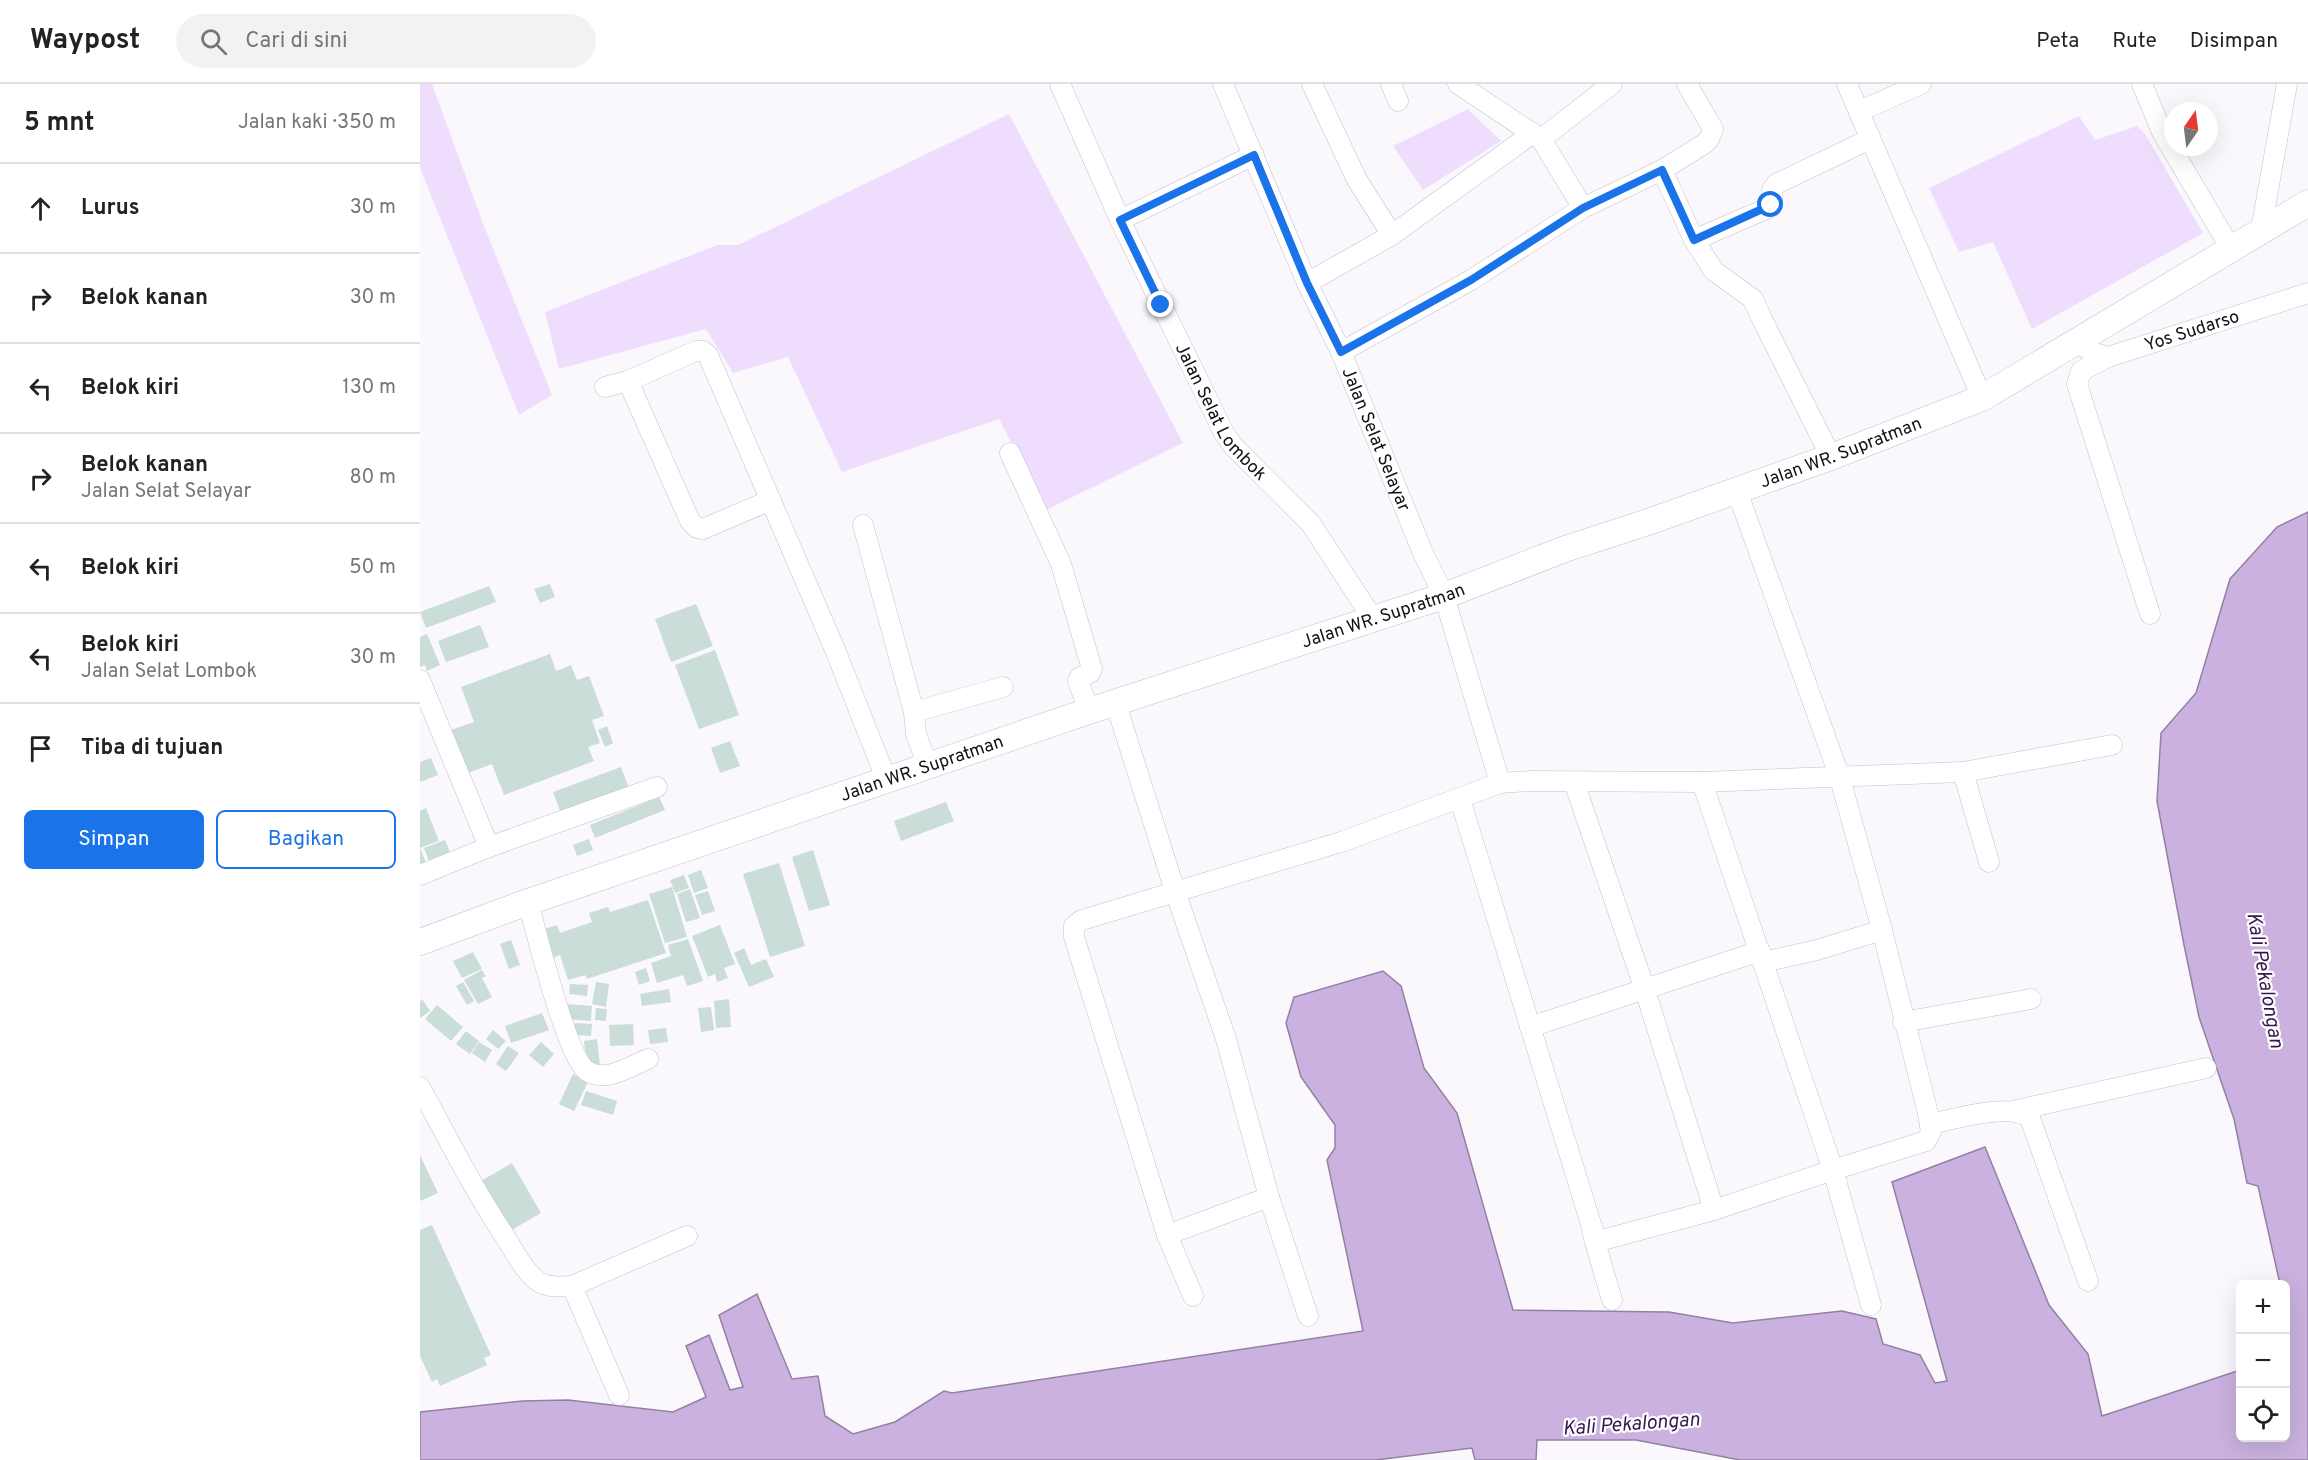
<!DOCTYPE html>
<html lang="id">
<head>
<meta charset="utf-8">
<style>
  :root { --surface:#fff; --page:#f2f2f2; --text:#222; --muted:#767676; --line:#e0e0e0; --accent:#1a73e8 }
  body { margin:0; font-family:Overpass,sans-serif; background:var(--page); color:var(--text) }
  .controls { position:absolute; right:18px; bottom:18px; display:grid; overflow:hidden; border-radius:9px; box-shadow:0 6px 24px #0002 }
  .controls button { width:54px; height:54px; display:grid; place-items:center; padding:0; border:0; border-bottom:2px solid var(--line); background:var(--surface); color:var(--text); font:30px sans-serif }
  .compass { position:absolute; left:1744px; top:18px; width:54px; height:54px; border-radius:50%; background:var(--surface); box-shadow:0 6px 24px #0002; rotate:14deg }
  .stop { position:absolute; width:18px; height:18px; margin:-14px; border:4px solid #1a73e8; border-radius:50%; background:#fff }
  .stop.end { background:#1a73e8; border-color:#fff; box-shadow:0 2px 6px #0008 }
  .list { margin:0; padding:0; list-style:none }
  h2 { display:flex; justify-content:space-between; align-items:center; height:78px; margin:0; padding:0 24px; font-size:26px }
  h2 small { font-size:20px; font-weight:400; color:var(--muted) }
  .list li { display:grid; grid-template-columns:39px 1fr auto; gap:18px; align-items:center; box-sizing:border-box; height:90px; padding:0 24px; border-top:2px solid var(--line) }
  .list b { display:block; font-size:22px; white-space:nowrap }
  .list p { margin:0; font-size:20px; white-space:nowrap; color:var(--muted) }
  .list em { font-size:20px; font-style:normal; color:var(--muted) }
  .actions { display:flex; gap:12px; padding:18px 24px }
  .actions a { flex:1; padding:14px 0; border:2px solid var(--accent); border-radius:9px; text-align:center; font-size:21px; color:var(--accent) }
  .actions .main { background:var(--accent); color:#fff }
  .icon { flex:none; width:33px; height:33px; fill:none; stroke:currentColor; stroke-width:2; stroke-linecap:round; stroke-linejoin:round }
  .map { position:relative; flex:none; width:1888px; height:1376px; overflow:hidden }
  header { display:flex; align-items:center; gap:36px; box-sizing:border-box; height:84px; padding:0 30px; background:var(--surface); border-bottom:2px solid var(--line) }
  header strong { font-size:28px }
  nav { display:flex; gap:33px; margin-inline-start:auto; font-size:21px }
  .search { width:420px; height:54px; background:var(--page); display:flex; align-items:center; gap:15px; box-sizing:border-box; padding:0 21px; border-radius:33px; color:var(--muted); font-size:22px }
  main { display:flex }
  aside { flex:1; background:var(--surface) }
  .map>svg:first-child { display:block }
  .green { fill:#efddfe }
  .water { fill:#cab1df; stroke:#9381a2; stroke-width:1.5 }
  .building { fill:#caddd8 }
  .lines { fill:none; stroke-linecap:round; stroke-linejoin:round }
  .minor-casing { stroke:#c5becc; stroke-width:21 }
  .tertiary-casing { stroke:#c5becc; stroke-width:27 }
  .minor { stroke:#fff; stroke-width:20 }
  .tertiary { stroke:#fff; stroke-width:26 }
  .route { stroke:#1a73e8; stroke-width:8 }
  .labels { text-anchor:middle; stroke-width:4.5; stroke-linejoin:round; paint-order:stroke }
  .street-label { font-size:18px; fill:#131115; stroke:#fff }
  .water-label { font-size:20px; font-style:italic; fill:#39184f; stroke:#fff }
</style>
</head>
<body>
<header>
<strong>Waypost</strong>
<div class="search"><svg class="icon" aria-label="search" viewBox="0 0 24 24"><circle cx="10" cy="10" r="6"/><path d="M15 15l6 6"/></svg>Cari di sini</div>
<nav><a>Peta</a><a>Rute</a><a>Disimpan</a></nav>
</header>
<main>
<aside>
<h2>5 mnt<small>Jalan kaki · 350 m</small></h2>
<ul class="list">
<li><svg class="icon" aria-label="ahead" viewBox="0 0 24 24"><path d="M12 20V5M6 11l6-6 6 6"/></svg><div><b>Lurus</b></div><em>30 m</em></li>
<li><svg class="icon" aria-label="right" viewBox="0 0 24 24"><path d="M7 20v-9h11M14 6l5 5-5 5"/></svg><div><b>Belok kanan</b></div><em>30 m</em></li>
<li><svg class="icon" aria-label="left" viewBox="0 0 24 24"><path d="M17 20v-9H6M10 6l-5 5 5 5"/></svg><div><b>Belok kiri</b></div><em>130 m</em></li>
<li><svg class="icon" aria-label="right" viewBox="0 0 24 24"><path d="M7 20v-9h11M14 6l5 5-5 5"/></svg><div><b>Belok kanan</b><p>Jalan Selat Selayar</p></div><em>80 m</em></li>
<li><svg class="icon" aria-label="left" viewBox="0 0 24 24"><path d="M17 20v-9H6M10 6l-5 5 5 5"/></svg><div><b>Belok kiri</b></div><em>50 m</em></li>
<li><svg class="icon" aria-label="left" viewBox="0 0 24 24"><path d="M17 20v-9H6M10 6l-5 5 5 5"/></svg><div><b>Belok kiri</b><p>Jalan Selat Lombok</p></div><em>30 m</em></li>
<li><svg class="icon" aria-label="arrive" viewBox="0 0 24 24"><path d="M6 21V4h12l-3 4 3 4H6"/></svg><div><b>Tiba di tujuan</b></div></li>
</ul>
<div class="actions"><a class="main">Simpan</a><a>Bagikan</a></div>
</aside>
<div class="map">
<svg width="1888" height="1376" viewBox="0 0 1888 1376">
  <rect width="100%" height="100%" fill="#fbf8fd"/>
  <g class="green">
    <polygon points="0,0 12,0 64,142 132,311 99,331 0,84"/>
    <polygon points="1048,25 1081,57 1003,106 973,62"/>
    <polygon points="589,30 763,359 626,426 579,335 422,388 368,273 313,289 286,245 139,285 125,228 297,161 318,161"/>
    <polygon points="1659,32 1675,56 1717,42 1725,50 1783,149 1612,245 1573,158 1539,168 1509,104"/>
  </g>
  <polygon class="water" points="1888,428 1888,1376 1320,1376 1216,1356 1117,1356 1116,1376 1055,1376 1052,1364 956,1376 0,1376 0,1328 102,1317 148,1316 253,1328 286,1313 266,1262 289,1251 310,1306 323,1303 299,1231 337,1210 372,1295 398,1292 405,1332 433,1350 475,1338 524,1307 532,1309 943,1247 907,1076 915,1064 915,1041 881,993 866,939 874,913 963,887 981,902 1004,984 1037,1029 1093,1226 1249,1228 1313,1239 1422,1227 1456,1235 1463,1260 1500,1271 1515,1299 1527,1297 1472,1098 1565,1063 1629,1221 1668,1270 1682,1332 1820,1286 1820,1354 1866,1354 1866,1200 1860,1200 1838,1102 1827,1099 1814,1035 1779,933 1764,861 1737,717 1741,649 1776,609 1810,495 1857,443"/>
  <g class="building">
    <polygon points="130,500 135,513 120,519 114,505"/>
    <polygon points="69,502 76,518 6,544 0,528"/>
    <polygon points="276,520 293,562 251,578 235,535"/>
    <polygon points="60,541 69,563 26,578 18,557"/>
    <polygon points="7,550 20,581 7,587 5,581 0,583 0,553"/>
    <polygon points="295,566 319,631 279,645 255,581"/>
    <polygon points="130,570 136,587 151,581 157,596 169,592 184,632 172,636 180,659 168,663 174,677 84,711 72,680 48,689 31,646 54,638 41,603"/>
    <polygon points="187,642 193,659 185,663 178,646"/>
    <polygon points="310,657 320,682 300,689 291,664"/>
    <polygon points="11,674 18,691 0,698 0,678"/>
    <polygon points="201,683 210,707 142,732 133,708"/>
    <polygon points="239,713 245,726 175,754 170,741"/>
    <polygon points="526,718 534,737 481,757 474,737"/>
    <polygon points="6,724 19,757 0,764 7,781 0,784 0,727"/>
    <polygon points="169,755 173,766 157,772 153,761"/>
    <polygon points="25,756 31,771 10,780 4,764"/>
    <polygon points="393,766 410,821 389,827 372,773"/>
    <polygon points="359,779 385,862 350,873 323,790"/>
    <polygon points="281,786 288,804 274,809 268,791"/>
    <polygon points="264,791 269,804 255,809 250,796"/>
    <polygon points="252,803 267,853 245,859 229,810"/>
    <polygon points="270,805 280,834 266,838 257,810"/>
    <polygon points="288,807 295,827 282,831 275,811"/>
    <polygon points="228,816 246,869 167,895 165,891 148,896 140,871 130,875 121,846 137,841 140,849 172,838 169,829 188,823 190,828"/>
    <polygon points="300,841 315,880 304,884 308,894 297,898 295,890 288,893 272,852"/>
    <polygon points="268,855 283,897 267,902 263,891 237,899 231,879 251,872 248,861"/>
    <polygon points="91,856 100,881 89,885 80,860"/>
    <polygon points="324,864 331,881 346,875 354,893 329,903 314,869"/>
    <polygon points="53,868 62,885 42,894 33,877"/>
    <polygon points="226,884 230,897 219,901 215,888"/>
    <polygon points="62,886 66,892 62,894 72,913 58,920 44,896"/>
    <polygon points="43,898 54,917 47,921 36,902"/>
    <polygon points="176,898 189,900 186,923 172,920"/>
    <polygon points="150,900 168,901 167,912 149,910"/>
    <polygon points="249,905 251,918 222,922 220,910"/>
    <polygon points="2,915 10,927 0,934 0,917"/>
    <polygon points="309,915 311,943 296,944 294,917"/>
    <polygon points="146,920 172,922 171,937 145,935"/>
    <polygon points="17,921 43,943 31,957 5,935"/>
    <polygon points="291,923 294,946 281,948 278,924"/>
    <polygon points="176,924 187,925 186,937 175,936"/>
    <polygon points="122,929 129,946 91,959 85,942"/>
    <polygon points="155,939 172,940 171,952 154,951"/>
    <polygon points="213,940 214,961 190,962 189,941"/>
    <polygon points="246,944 248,958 230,960 228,946"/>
    <polygon points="73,946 86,957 78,965 66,955"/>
    <polygon points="46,947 59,957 50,970 36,960"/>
    <polygon points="177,955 180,982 167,984 164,957"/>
    <polygon points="59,958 72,966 65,978 52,969"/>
    <polygon points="121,958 134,970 123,983 109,971"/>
    <polygon points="88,962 99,969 86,987 76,980"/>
    <polygon points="153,990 168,998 154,1027 139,1020"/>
    <polygon points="166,1007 197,1017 193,1031 161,1021"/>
    <polygon points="0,1071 18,1109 0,1117"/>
    <polygon points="92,1079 121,1129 90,1147 61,1097"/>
    <polygon points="12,1141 71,1271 64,1274 67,1281 20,1302 17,1295 12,1298 0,1272 0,1146"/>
  </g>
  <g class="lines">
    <defs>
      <g id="minor">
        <path id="s1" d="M640,0l60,136 104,213 9,13 78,78 62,95"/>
        <path id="s2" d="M803,0l84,199 34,69 82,201 21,43 56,187"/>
        <polyline points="892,0 937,96 972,151"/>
        <polyline points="971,0 978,17"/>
        <polyline points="1038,0 1121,55 1192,0"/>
        <polyline points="1427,0 1562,314"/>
        <polyline points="1722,0 1742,48 1811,165"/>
        <polyline points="1440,27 1501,0"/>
        <polyline points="1121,55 1163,124"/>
        <polyline points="1242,86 1274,156 1294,187 1333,215 1343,237 1411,373"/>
        <polyline points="700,136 834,71"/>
        <polyline points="1841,146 1867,0"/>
        <polyline points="1274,156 1348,124 1352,119 1352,106 1356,100 1450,55"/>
        <polyline points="887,199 972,151 1113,49"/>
        <path id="s3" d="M1656,259l19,10 13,4 200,-64"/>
        <polyline points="921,268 1051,196 1163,124 1242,86 1284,60 1289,55 1293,45 1267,0"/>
        <polyline points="1688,273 1661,287 1657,300 1730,530"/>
        <polyline points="208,297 270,437 277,444 283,445 351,416"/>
        <polyline points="185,303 208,297 276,267 283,267 288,271 416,568 467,697"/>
        <polyline points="590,369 641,480 672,585 670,589 660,593 658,597 669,627"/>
        <polyline points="443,441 494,628 496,650 508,683"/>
        <polyline points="0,596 69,763 0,791"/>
        <polyline points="696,620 755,807 806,955 849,1113 888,1232"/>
        <polyline points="494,628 583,603"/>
        <polyline points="1543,688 1569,778"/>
        <polyline points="1154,698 1225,906 1294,1126"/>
        <polyline points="1282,698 1413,1086 1451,1221"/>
        <polyline points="1040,715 1175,1153 1180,1156 1186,1155 1294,1126 1413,1086 1506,1057 1511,1048 1508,1029 1462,846 1419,691 1317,407"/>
        <polyline points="69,763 237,703"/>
        <path d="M108,818c8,29 39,156 59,169 19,12 44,-5 61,-12"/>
        <polyline points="1343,878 1397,866 1462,846"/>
        <polyline points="1483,938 1611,915"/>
        <polyline points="1110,943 1340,867"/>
        <path d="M0,1003c27,50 53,101 84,148 9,14 17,31 29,42 10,11 25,10 39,9l115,-50"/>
        <polyline points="1593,1027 1786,984"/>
        <path d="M1510,1040c25,-5 80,-22 100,-6l58,163"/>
        <polyline points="747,1151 849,1113"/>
        <polyline points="1173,1151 1192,1216"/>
        <polyline points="152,1202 199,1311"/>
        <polyline points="773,1212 747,1151 654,853 654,842 662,836 921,758 1080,699 1111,697 1282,698 1543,688 1692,661"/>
      </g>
      <g id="tertiary">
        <path id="s4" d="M0,858l108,-40 561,-191 355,-115 121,-47 83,-27 183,-65 151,-59 326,-195"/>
      </g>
    </defs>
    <use href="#minor" class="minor-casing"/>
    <use href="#tertiary" class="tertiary-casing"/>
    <use href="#minor" class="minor"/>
    <use href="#tertiary" class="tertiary"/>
  </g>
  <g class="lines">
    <polyline class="route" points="741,221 700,136 834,71 887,199 921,268 1051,196 1163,124 1242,86 1274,156 1351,121"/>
  </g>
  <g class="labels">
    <g class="street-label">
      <text dy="6" stroke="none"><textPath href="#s3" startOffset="123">Yos Sudarso</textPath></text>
      <text dy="6" stroke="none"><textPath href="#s1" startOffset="366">Jalan Selat Lombok</textPath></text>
      <text dy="6" stroke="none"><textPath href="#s2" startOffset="387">Jalan Selat Selayar</textPath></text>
      <text dy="6" stroke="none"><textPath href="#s4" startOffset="1503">Jalan WR. Supratman</textPath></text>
      <text dy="6" stroke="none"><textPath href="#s4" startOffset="1017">Jalan WR. Supratman</textPath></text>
      <text dy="6" stroke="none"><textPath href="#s4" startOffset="531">Jalan WR. Supratman</textPath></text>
    </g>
    <g class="water-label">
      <text transform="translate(1846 896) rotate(80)" y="7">Kali Pekalongan</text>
      <text transform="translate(1211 1339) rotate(-4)" y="7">Kali Pekalongan</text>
    </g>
  </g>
</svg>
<div class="controls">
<button>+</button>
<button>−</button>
<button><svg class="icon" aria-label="locate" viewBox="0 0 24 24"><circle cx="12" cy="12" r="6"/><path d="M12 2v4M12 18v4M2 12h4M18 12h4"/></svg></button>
</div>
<svg class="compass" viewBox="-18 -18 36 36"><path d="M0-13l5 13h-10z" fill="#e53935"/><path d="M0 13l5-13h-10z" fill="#767676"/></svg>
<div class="stop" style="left:1351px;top:121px"></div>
<div class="stop end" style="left:741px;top:221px"></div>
</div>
</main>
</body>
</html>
